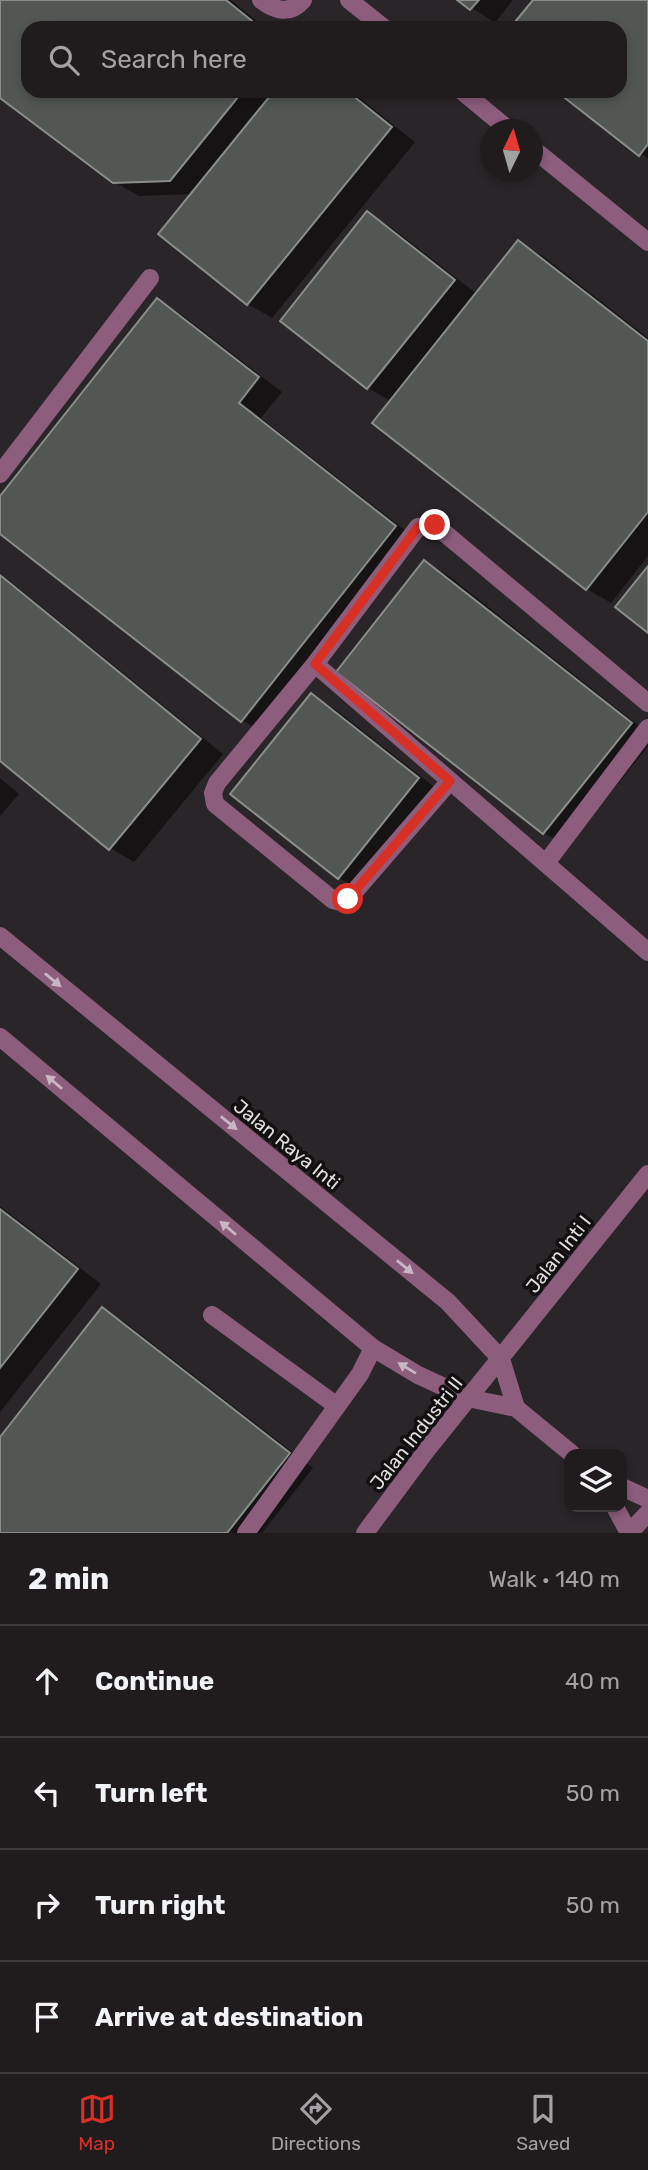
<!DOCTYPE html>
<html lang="en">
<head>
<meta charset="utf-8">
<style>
  :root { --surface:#201c1e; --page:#282527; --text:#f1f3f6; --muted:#a2a1a4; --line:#3d3a3c; --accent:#d93025 }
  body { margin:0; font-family:Rubik,sans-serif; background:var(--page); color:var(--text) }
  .controls { position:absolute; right:21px; bottom:21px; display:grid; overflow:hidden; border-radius:14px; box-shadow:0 4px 10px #0003 }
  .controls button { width:63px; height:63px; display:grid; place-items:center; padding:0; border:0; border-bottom:2px solid var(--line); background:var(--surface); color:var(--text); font:35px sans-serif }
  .compass { position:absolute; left:480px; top:119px; width:63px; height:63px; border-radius:50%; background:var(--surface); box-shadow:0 4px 10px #0003; rotate:5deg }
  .stop { position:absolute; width:21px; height:21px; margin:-16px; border:5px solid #d93025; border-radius:50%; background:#fff }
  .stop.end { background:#d93025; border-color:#fff; box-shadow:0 2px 7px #0008 }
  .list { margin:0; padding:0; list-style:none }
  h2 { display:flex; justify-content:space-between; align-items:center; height:91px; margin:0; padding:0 28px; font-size:30px }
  h2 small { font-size:23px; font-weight:400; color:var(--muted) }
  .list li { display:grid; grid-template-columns:46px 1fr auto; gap:21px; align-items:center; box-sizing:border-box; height:112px; padding:0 28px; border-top:2px solid var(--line) }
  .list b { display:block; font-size:26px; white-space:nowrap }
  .list em { font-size:23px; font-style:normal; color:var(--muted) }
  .icon { flex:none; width:38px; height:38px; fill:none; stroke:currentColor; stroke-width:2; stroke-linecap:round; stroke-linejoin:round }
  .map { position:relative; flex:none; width:648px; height:1533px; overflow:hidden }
  .search { position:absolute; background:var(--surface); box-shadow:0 4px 10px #0003; left:21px; right:21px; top:21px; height:77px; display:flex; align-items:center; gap:18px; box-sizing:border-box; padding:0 24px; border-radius:21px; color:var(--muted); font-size:26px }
  .sheet { height:539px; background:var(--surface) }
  nav { display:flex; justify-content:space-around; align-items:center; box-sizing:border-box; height:98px; border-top:2px solid var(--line); background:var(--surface); font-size:19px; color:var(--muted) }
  nav a { display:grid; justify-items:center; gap:4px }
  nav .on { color:var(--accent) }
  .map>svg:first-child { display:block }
  .shadow { fill:#0007 }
  .building { fill:#535753; stroke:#8a8e8a; stroke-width:2 }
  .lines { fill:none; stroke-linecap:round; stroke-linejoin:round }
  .minor { stroke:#8d5d7c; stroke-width:18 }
  .oneway { fill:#c8b7c2 }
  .route { stroke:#d93025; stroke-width:9 }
  .labels { text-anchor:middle; stroke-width:7; stroke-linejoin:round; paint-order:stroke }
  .street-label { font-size:19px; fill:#e1dee0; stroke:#110f10 }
</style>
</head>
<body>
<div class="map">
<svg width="648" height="1533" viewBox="0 0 648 1533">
  <rect width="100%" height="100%" fill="#2a2528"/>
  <g class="shadow">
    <polygon points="0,0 231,0 265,28 28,28 28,91 351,91 415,142 272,318 248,304 161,234 193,194 139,196 114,182 0,96"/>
    <polygon points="460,0 513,0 495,23"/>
    <polygon points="535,0 648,0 648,159 559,91 620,91 620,28 513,28"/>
    <polygon points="367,213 391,227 477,294 519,242 543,256 648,338 648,556 611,603 587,589 375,423 392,402 368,388 282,320"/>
    <polygon points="157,300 181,314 282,392 261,418 419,541 266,734 242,720 0,532 0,499"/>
    <polygon points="425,562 449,576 648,733 648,746 568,847 544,833 338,671"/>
    <polygon points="0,573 223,754 134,862 110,848 0,759"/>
    <polygon points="311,695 335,709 442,793 363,891 339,878 232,794"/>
    <polygon points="0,778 19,794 0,816"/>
    <polygon points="0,1206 101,1284 0,1412"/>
    <polygon points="102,1309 126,1323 313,1468 262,1533 0,1533 0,1439"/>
  </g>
  <g class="building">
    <polygon points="0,0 226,0 261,28 28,28 28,91 243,91 170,181 113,183 0,98"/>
    <polygon points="457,0 479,0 470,10"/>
    <polygon points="533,0 648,0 648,144 639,156 556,91 620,91 620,28 510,28"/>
    <polygon points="274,91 347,91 392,127 247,305 158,234"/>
    <polygon points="367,211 455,280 367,389 280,321"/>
    <polygon points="518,240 648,341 648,512 586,590 372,423"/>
    <polygon points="157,298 259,377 239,403 396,526 241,722 0,534 0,496"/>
    <polygon points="424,560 632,723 543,834 336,672"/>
    <polygon points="648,566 648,633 615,607"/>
    <polygon points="0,575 201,739 109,850 0,761"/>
    <polygon points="311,693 419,778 338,879 230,794"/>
    <polygon points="0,1209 78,1269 0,1368"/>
    <polygon points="102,1307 290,1453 227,1533 0,1533 0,1437"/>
  </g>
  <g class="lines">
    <g class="minor">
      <path d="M261,0c14,11 29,15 42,0"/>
      <polyline points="349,0 384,28"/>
      <polyline points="462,91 509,130"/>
      <polyline points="532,148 648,242"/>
      <polyline points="0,474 150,278"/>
      <polyline points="315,664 648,952"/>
      <polyline points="450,781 348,899 341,902 333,900 215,804 213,793 217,783 315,664 418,527 435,525 648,703"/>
      <polyline points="546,863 648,728"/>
      <polyline points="0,936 448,1302 501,1359 516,1408"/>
      <polyline points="0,1037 373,1348 418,1375 468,1398 516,1408 572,1454"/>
      <polyline points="212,1315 337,1406"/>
      <polyline points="622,1487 648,1499"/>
      <polyline points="615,1507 629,1533 648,1513"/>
      <polyline points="246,1533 360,1374 373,1348"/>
      <polyline points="365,1533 429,1447 648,1174"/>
    </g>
  </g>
  <defs><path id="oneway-solid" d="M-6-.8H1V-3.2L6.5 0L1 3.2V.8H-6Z" transform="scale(1.75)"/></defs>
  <g class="oneway">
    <use href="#oneway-solid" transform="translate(53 980) rotate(39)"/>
    <use href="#oneway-solid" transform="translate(54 1082) rotate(-140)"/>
    <use href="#oneway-solid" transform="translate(229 1123) rotate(39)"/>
    <use href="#oneway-solid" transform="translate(228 1228) rotate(-140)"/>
    <use href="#oneway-solid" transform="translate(405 1267) rotate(39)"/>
    <use href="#oneway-solid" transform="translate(407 1368) rotate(-149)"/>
  </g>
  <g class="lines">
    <polyline class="route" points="348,899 450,781 315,664 418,527 435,525"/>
  </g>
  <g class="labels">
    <g class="street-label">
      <text transform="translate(287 1144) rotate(39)" y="7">Jalan Raya Inti</text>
      <text transform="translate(558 1254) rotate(-52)" y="7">Jalan Inti I</text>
      <text transform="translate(416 1433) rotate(-52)" y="7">Jalan Industri II</text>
    </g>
  </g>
</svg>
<div class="controls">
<button><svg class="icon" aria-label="layers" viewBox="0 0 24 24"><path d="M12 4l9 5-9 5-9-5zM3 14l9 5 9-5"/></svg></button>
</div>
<svg class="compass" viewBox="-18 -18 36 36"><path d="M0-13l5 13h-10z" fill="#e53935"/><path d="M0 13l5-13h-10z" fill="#a2a1a4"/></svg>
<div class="stop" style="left:348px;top:899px"></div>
<div class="stop end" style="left:435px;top:525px"></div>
<div class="search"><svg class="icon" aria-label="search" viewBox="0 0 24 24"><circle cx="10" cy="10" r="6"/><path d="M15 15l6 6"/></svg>Search here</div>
</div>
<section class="sheet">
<h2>2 min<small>Walk · 140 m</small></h2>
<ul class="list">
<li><svg class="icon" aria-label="ahead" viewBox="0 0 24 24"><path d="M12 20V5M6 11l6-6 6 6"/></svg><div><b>Continue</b></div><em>40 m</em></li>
<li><svg class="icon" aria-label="left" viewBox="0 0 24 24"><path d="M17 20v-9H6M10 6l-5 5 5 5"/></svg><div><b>Turn left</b></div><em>50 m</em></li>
<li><svg class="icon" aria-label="right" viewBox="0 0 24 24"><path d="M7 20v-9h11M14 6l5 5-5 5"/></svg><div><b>Turn right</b></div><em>50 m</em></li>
<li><svg class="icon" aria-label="arrive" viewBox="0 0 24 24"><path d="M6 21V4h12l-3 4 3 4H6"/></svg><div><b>Arrive at destination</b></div></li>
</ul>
</section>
<nav>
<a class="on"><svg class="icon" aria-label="map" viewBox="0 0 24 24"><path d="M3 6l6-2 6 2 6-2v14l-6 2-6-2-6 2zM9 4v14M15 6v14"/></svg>Map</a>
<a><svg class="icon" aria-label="directions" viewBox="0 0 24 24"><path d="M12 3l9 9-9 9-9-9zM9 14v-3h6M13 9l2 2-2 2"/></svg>Directions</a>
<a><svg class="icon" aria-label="saved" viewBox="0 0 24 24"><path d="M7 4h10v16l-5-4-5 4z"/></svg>Saved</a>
</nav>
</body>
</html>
